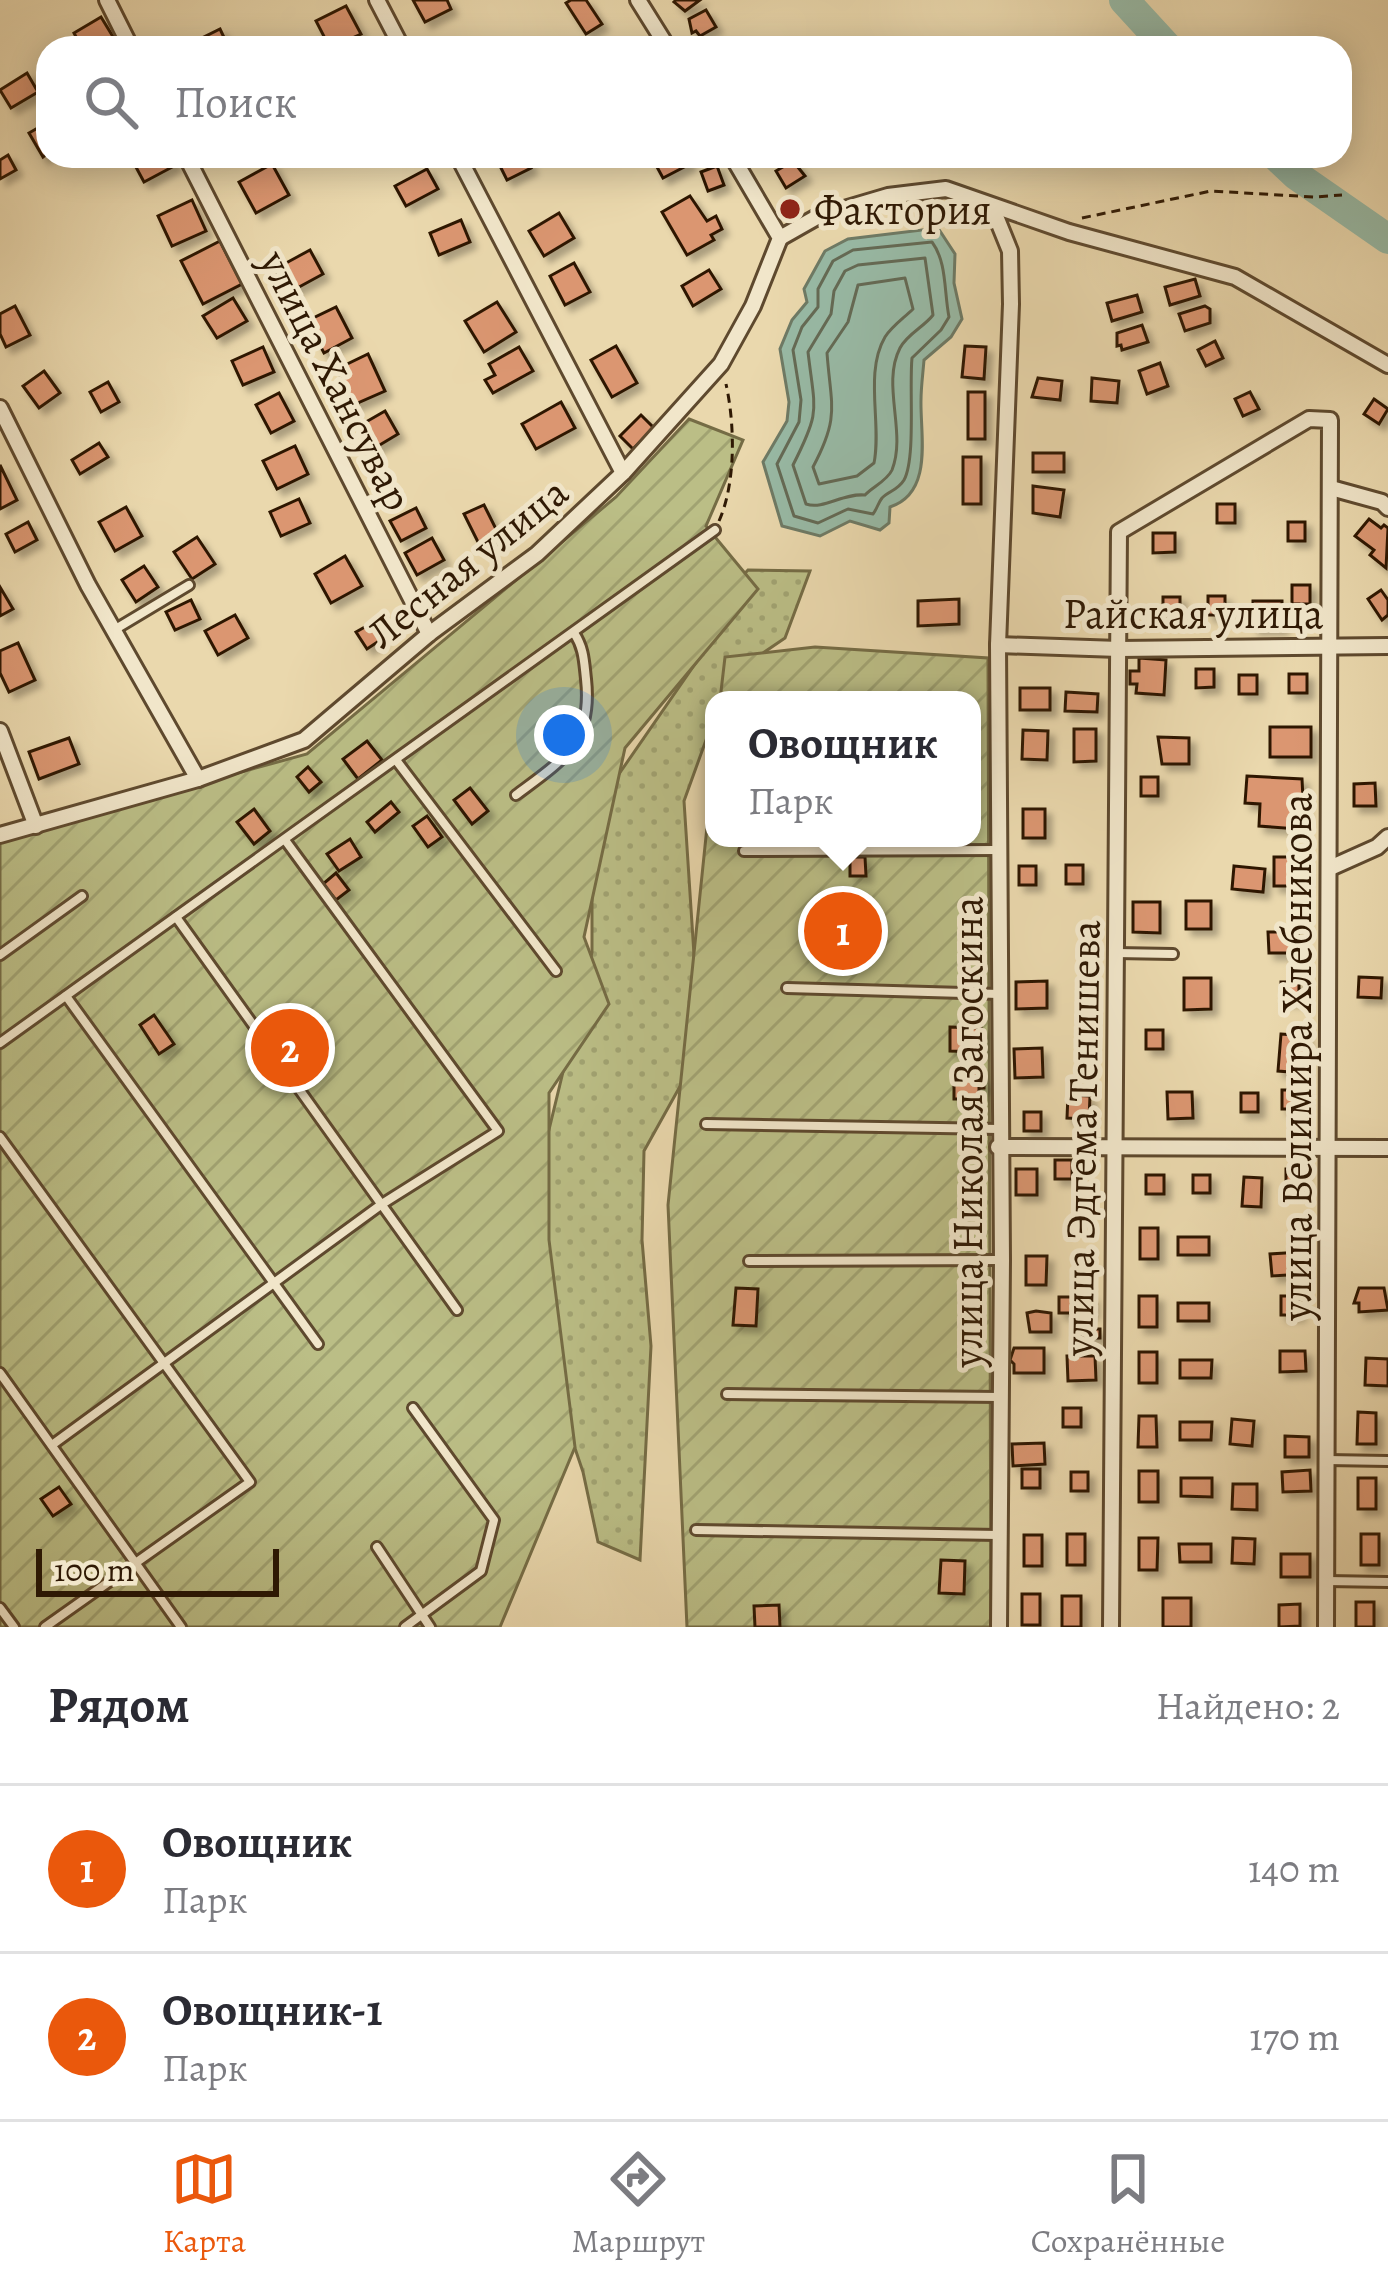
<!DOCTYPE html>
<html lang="ru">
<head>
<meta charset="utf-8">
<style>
  :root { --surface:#fff; --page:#f7f7f7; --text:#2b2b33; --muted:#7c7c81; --line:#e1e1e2; --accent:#ea580c }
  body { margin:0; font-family:Alegreya,serif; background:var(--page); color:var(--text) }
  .scale { position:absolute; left:36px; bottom:30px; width:243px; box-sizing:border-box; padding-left:12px; border:6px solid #2f1904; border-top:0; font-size:33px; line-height:42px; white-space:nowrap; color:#2f1904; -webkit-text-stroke:9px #f1e6ca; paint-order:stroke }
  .you { position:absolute; left:564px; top:735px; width:42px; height:42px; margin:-30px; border:9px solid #fff; border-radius:50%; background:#1a73e8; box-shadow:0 0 0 18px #1a73e833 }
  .badge { display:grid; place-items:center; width:78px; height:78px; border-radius:50%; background:var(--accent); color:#fff; font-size:39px; font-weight:700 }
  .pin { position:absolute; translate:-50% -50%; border:6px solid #fff; box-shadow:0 3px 12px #0006 }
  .popup { position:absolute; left:705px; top:691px; width:276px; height:156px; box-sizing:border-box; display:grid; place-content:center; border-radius:24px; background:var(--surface); filter:drop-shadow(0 3px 9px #0005); font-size:39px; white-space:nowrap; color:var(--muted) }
  .popup b { font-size:45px; color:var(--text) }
  .popup::after { content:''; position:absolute; left:50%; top:100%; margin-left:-24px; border:24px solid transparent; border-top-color:var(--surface) }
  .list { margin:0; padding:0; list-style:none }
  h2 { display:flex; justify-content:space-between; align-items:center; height:156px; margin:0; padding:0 48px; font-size:51px }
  h2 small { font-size:39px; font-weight:400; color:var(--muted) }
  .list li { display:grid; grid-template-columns:78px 1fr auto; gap:36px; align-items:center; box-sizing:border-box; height:168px; padding:0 48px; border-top:3px solid var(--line) }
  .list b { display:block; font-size:45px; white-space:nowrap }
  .list p { margin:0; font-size:39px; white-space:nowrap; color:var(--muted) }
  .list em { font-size:39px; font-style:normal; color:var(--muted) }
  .icon { flex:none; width:66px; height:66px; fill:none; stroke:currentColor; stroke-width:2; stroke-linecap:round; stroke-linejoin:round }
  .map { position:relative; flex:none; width:1388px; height:1627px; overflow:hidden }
  .search { position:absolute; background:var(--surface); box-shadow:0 6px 30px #0003; left:36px; right:36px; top:36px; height:132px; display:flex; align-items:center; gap:30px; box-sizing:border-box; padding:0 42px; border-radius:36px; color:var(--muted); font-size:45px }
  .sheet { height:492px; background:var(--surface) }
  nav { display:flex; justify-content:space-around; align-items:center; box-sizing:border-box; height:168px; border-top:3px solid var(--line); background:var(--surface); font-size:33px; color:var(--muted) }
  nav a { display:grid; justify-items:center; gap:6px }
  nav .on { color:var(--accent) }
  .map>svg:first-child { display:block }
  .grass { fill:url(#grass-dots); stroke:#756c45; stroke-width:3 }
  .garden { fill:url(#garden-furrows); stroke:#756c45; stroke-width:3 }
  .water { fill:#98baa6; stroke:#6e7a65; stroke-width:3 }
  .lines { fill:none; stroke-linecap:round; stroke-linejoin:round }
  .shore { stroke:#646a55; stroke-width:3 }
  .river { stroke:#98baa6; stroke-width:30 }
  .building { fill:#db9671; stroke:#2f1904; stroke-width:3; filter:url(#shadow) }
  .lane-casing { stroke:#5e492e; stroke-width:14 }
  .street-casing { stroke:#5e492e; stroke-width:20 }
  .path { stroke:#2f1904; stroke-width:3; stroke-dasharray:9 6; stroke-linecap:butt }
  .lane { stroke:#f1e6ca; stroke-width:8 }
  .street { stroke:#f1e6ca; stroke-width:14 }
  .poi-dot { fill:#8f2418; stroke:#f1e6ca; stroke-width:4.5 }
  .labels { text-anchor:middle; stroke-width:10; stroke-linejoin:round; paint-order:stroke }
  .poi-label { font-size:42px; fill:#2f1904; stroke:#f1e6ca; text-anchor:start }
  .street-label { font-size:42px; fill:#2f1904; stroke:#f1e6ca }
</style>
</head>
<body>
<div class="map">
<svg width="1388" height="1627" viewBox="0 0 1388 1627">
  <defs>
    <pattern id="grass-dots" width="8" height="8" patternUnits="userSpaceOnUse" patternTransform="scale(3)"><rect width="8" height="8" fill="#bbbe86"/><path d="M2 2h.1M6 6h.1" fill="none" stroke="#a1a372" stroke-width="1.8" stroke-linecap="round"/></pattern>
    <pattern id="garden-furrows" width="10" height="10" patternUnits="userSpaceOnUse" patternTransform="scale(3)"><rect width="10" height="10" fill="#bbbe86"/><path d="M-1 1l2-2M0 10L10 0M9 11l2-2" fill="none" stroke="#a1a372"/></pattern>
    <filter id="shadow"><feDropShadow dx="6" dy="6" stdDeviation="3" flood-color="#0004"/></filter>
  </defs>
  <rect width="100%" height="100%" fill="#ead8ad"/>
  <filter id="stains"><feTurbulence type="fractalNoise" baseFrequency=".00167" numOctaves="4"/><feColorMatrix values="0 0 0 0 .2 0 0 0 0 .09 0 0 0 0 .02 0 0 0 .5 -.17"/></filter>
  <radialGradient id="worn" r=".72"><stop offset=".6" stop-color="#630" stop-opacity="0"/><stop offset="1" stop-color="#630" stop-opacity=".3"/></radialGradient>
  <polygon class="grass" points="748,570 810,571 785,638 729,676 720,700 714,700 714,718 684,801 695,970 683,1081 644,1151 642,1240 651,1346 640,1560 598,1542 583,1472 559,1401 532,1200 592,952 592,813 706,648 726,594"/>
  <g class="garden">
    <polygon points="689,419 743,440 706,526 758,589 625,748 584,937 609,1004 549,1093 549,1240 575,1447 500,1627 0,1627 0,838 307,754 616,497"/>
    <polygon points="815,647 988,658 991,1627 687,1627 668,1205 714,759 714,838 972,838 972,700 720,700 725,657"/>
  </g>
  <path class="water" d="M938,228l17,26 -1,29 8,36 -11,18 -27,23c-1,13 -3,27 -3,40 -1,34 13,93 -31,107l-1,16 -9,7 -30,-9 -30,15 -38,-10 -19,-64 24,-41 2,-19 -9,-53 12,-29 15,-18 -3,-13 21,-38 23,-12z"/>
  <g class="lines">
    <g class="shore">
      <path d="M932,242c15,20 12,50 17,75l-8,13 -29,28c-3,30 4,100 -8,122 -6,10 -15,11 -22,18 -4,5 -5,11 -9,16l-25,-5 -30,14 -24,-7 -17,-52 22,-42 2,-22 -8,-50 9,-23 16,-20v-18l15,-28 20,-11z"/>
      <path d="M925,258l8,57c-9,12 -26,19 -33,33 -19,37 7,84 -8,122 -5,11 -20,17 -27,25 -23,-2 -41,15 -59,9l-13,-39c28,-55 22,-53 15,-113l23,-38 3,-23 11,-20 13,-6z"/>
      <path d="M905,278l8,31c-9,9 -21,17 -28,28 -21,36 -3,87 -11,126l-17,13 -38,8 -6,-17c27,-51 18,-60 14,-114l21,-31 10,-37z"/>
    </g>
    <g class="river">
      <polyline points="1124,0 1168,48"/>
      <polyline points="1276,156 1296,175 1388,239"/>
    </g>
  </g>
  <g class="building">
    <polygon points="413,0 447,0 451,9 425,22"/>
    <polygon points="571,0 586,0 602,24 586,34 566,3"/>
    <polygon points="700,0 685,11 674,2 676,0"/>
    <polygon points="346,6 361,34 330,48 316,21"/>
    <polygon points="706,10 716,27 700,36 696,31 692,33 689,19"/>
    <polygon points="101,17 115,40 101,48 82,48 74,33"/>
    <polygon points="220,29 229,48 200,48 196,41"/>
    <polygon points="27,73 38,92 11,108 0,90"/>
    <polygon points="48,122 48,153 43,157 29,133"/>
    <polygon points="8,155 16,170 0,179 0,160"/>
    <polygon points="130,156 171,156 176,165 144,182"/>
    <polygon points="495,156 525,156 531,168 507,180"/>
    <polygon points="651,156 685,156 690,164 663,178"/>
    <polygon points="793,161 805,176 786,188 776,171"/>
    <polygon points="272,164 289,195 256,213 239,182"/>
    <polygon points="717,166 724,185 708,191 701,172"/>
    <polygon points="427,169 438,189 406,206 395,186"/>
    <polygon points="690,196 707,221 716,216 722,229 711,235 714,240 687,255 662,212"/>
    <polygon points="192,200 206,231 172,246 158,216"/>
    <polygon points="559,213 574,238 544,256 529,231"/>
    <polygon points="461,220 470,242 439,255 430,233"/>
    <polygon points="220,241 242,284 203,304 181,261"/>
    <polygon points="310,250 323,274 288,293 275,269"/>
    <polygon points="574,263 590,292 565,305 550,276"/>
    <polygon points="709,270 721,289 693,306 682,286"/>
    <polygon points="1195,279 1200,296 1170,305 1165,287"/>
    <polygon points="1137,295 1142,312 1112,321 1107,303"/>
    <polygon points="233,298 247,321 217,338 203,316"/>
    <polygon points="497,302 516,332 484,352 465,321"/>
    <polygon points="15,306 30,335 6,347 0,334 0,314"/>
    <polygon points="1205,306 1210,309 1210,323 1185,331 1179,314"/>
    <polygon points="336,307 352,338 324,353 307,321"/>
    <polygon points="1142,325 1148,342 1122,350 1121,345 1117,346 1117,333"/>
    <polygon points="1215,341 1223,358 1206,366 1198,350"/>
    <polygon points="616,346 637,383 612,397 591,360"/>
    <polygon points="965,346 986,347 984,379 962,377"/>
    <polygon points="263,347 274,372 243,385 232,361"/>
    <polygon points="519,347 533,371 493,393 485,380 495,375 489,364"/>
    <polygon points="368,354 385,391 353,405 337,369"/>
    <polygon points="1160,363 1168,386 1147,394 1139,371"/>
    <polygon points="44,371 60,393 39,408 23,386"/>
    <polygon points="1038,378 1062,381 1060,400 1032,397"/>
    <polygon points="1092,378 1119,381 1117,403 1091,401"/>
    <polygon points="108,382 119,402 101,412 90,392"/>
    <rect x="968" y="392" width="17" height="47"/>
    <polygon points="1250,392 1259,409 1243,416 1235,399"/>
    <polygon points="279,393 294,421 271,433 256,405"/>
    <polygon points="1374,399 1388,409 1379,424 1364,414"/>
    <polygon points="561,402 575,428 536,449 522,424"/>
    <polygon points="385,411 398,434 373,449 359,426"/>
    <polygon points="641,415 654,428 633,449 620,436"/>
    <polygon points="99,443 108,457 80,474 72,460"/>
    <polygon points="295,446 308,474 277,489 263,461"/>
    <rect x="1033" y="453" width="31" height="19"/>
    <rect x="963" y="457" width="18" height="47"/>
    <polygon points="0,465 17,500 0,509"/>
    <polygon points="1033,486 1064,490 1060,517 1033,513"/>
    <polygon points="299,499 310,523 281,536 270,512"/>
    <rect x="1217" y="504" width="18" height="19"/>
    <polygon points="484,505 499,535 479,544 464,514"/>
    <polygon points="126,507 142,536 115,551 99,522"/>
    <polygon points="416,508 426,528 401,541 390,521"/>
    <polygon points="1369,519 1381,528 1384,525 1388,528 1386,568 1370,555 1374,550 1355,536"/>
    <polygon points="28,522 37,540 15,552 6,534"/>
    <rect x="1288" y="522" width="17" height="19"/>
    <polygon points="1153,533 1175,533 1175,552 1153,553"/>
    <polygon points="197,537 215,564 192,579 174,552"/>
    <polygon points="432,538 444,560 417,575 405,553"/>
    <polygon points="345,556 362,586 331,603 315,574"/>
    <polygon points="144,566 158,587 136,602 122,580"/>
    <rect x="1292" y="585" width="18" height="19"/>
    <polygon points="0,587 13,609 0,616"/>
    <polygon points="1381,590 1388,600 1388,615 1382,620 1368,599"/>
    <rect x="1208" y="596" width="17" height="19"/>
    <rect x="1163" y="597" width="17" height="18"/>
    <polygon points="959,599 959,624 918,626 918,601"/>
    <polygon points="191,600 200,619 175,630 166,612"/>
    <rect x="1253" y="601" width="29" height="27"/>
    <polygon points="235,615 248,638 218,655 205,631"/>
    <polygon points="372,623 382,639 367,649 356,632"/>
    <polygon points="18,643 35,680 9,692 0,673 0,651"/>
    <polygon points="1139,658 1166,660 1164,695 1136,693 1137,684 1130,684 1130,671 1139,671"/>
    <polygon points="1196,669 1214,669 1214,687 1196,688"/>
    <rect x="1289" y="674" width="18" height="19"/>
    <rect x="1239" y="675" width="18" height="19"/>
    <rect x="1020" y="688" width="30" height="22"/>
    <polygon points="1066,692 1098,694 1097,712 1065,711"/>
    <rect x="1270" y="727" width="41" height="30"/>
    <polygon points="1074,729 1096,729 1096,761 1074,762"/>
    <polygon points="1023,730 1048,731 1047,760 1022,759"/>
    <polygon points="1158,737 1189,738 1189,764 1162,764"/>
    <polygon points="69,738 79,764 39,779 29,752"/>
    <polygon points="367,741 382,760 358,779 343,759"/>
    <polygon points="308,767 321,782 309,792 297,777"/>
    <polygon points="1247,776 1302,779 1304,819 1297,819 1297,829 1259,826 1260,804 1245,803"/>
    <rect x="1141" y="777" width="17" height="19"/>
    <polygon points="1375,783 1376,806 1354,806 1354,784"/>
    <polygon points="470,788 488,811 472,824 454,800"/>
    <polygon points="391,802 399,812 375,832 367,822"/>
    <polygon points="254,809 270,831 254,844 237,822"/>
    <rect x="1023" y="809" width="22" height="29"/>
    <polygon points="427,816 442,837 428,847 413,826"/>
    <polygon points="350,839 361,857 339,871 327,854"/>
    <polygon points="850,857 865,857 866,876 850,876"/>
    <rect x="1274" y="857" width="29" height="29"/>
    <rect x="1066" y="865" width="17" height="19"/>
    <rect x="1019" y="866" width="17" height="19"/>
    <polygon points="1234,866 1265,869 1263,892 1232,889"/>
    <polygon points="336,873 349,890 336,900 323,884"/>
    <rect x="1186" y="901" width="25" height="28"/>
    <polygon points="1133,902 1160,902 1160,933 1133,932"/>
    <polygon points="1268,932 1298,932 1298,953 1269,953"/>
    <polygon points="1359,977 1382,978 1381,998 1358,997"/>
    <polygon points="1184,978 1211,978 1211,1009 1184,1010"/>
    <polygon points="1047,981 1047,1008 1016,1009 1016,982"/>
    <rect x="1281" y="982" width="18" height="18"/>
    <polygon points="154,1015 174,1044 159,1054 140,1025"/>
    <polygon points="950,1027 981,1028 980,1052 950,1051"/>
    <rect x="1146" y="1030" width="17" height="19"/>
    <polygon points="1281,1034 1306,1036 1303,1073 1278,1071"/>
    <polygon points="1042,1048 1043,1077 1015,1078 1014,1049"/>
    <polygon points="954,1068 979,1068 979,1080 984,1080 984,1088 979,1088 979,1099 954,1099"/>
    <rect x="1282" y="1090" width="17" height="19"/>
    <polygon points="1167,1092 1192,1092 1193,1118 1168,1119"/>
    <rect x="1241" y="1093" width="17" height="19"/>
    <polygon points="1068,1095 1090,1096 1089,1119 1067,1118"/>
    <rect x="1024" y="1112" width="17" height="19"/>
    <rect x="1055" y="1160" width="17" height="19"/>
    <rect x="1016" y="1169" width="21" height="26"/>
    <rect x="1286" y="1169" width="17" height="19"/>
    <rect x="1146" y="1175" width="18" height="19"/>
    <rect x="1193" y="1175" width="17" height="18"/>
    <polygon points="1244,1177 1262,1178 1261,1207 1242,1206"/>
    <rect x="1140" y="1228" width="18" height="31"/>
    <rect x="1178" y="1237" width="31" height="18"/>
    <polygon points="1301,1252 1303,1274 1272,1276 1270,1254"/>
    <polygon points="1026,1256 1047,1256 1046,1285 1026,1285"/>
    <polygon points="736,1288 758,1289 756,1326 733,1325"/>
    <polygon points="1359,1288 1384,1288 1388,1310 1359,1312 1359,1303 1354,1303"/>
    <rect x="1139" y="1296" width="18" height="31"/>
    <polygon points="1281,1296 1298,1296 1299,1315 1281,1315"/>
    <rect x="1059" y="1297" width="33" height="16"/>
    <rect x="1178" y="1303" width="31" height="18"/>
    <polygon points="1036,1311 1051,1313 1051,1332 1030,1332 1027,1313"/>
    <rect x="1081" y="1329" width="19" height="9"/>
    <polygon points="1014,1348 1044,1348 1044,1373 1014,1373 1014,1364 1010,1360"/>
    <polygon points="1280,1351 1305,1351 1306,1371 1280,1372"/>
    <rect x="1139" y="1352" width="18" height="31"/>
    <polygon points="1067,1356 1095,1356 1096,1380 1068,1381"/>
    <polygon points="1366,1358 1388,1359 1388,1386 1365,1385"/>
    <polygon points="1180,1360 1212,1360 1211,1378 1180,1378"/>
    <rect x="1063" y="1408" width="18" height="19"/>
    <polygon points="1358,1412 1376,1413 1376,1444 1357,1444"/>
    <polygon points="1139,1416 1156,1416 1157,1447 1138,1447"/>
    <polygon points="1232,1419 1254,1421 1252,1446 1230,1444"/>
    <polygon points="1180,1422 1212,1422 1211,1440 1180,1440"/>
    <polygon points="1285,1436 1309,1437 1309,1457 1285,1457"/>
    <polygon points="1044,1443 1045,1464 1013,1466 1012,1444"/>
    <rect x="1022" y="1469" width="18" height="19"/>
    <polygon points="1310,1470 1311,1491 1283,1492 1282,1472"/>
    <rect x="1139" y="1471" width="19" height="31"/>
    <rect x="1071" y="1472" width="17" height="19"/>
    <polygon points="1181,1478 1212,1478 1212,1497 1181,1496"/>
    <rect x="1358" y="1478" width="18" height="31"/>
    <polygon points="1233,1484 1257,1484 1257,1510 1232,1509"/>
    <polygon points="59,1487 71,1504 53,1516 41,1499"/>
    <rect x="1067" y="1534" width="18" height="31"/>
    <rect x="1361" y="1534" width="18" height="31"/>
    <rect x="1024" y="1535" width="18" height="31"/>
    <polygon points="1139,1538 1158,1538 1157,1570 1139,1570"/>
    <polygon points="1233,1538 1255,1539 1254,1564 1232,1563"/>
    <polygon points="1179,1544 1211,1544 1211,1562 1180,1562"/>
    <rect x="1281" y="1554" width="29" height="23"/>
    <polygon points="941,1560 965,1561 964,1594 939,1593"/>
    <rect x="1022" y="1594" width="18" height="31"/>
    <rect x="1062" y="1596" width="19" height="31"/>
    <rect x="1163" y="1598" width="28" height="29"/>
    <rect x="1356" y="1602" width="18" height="25"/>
    <polygon points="1300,1604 1300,1626 1279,1627 1279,1605"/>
    <polygon points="779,1605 780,1627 755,1627 754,1606"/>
  </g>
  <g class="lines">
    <defs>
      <g id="lane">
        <polyline points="114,630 189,585"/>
        <polyline points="396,760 556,971"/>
        <path d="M516,795c47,-35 77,-52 70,-116 -2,-18 -2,-31 -12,-46"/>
        <polyline points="744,851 998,850"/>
        <polyline points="176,917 457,1310"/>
        <polyline points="1116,953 1173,954"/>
        <polyline points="0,955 82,896"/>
        <polyline points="787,988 999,994"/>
        <polyline points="66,996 318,1344"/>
        <polyline points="0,1043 715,530"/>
        <polyline points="706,1124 999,1129"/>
        <polyline points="0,1137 250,1482 45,1627"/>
        <polyline points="749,1261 1000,1260"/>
        <polyline points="0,1373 181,1627"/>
        <polyline points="727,1394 999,1397"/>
        <polyline points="52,1445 382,1204 498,1131 285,840"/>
        <polyline points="1327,1460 1388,1461"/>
        <polyline points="696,1530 998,1535"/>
        <polyline points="377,1547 430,1627"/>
        <polyline points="1327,1581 1388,1582"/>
        <polyline points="0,1608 14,1627"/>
        <polyline points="405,1627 481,1571 494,1520 413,1408"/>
      </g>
      <g id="street">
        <polyline points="107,0 131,48"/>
        <polyline points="377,0 402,48"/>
        <polyline points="638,0 668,48"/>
        <polyline points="186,156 429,634"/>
        <polyline points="458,156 623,473"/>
        <polyline points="993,209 1010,251 1011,304 998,645 1002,1260 999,1627"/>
        <polyline points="780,238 817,217 888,196 946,189 1069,232 1235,277 1388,365"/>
        <polyline points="0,408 88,585 198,779"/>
        <polyline points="1331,488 1382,502 1388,508"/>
        <polyline points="998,645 1119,649 1388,646"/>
        <polyline points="0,731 36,826"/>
        <polyline points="0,835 198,779 304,740 429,634 537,554 623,473 721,364 753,306 780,238 732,156"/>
        <polyline points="1330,868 1377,847 1388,837"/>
        <polyline points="998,1147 1388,1148"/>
        <polyline points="1111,1627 1119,532 1309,419 1330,420 1326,1627"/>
      </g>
    </defs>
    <use href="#lane" class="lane-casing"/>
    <use href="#street" class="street-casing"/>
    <g class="path">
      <polyline points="1082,218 1211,191 1314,197 1342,195"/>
      <path d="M719,521c17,-38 16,-96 7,-137"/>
    </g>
    <use href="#lane" class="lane"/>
    <use href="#street" class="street"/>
  </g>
  <circle class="poi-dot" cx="790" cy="209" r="12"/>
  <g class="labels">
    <g class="poi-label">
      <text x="814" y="224">Фактория</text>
    </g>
    <g class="street-label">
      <text transform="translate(337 380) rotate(63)" y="15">улица Хансувар</text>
      <text transform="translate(467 562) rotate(-39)" y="15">Лесная улица</text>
      <text x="1193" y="628">Райская улица</text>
      <text transform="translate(1296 1057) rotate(-90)" y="15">улица Велимира Хлебникова</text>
      <text transform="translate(967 1132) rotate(-90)" y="15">улица Николая Загоскина</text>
      <text transform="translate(1081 1138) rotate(-89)" y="15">улица Эдгема Тенишева</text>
    </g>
  </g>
  <rect width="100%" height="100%" filter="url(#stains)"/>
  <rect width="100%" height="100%" fill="url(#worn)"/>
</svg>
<div class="scale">100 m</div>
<div class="you"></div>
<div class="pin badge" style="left:843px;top:931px">1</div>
<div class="popup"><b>Овощник</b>Парк</div>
<div class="pin badge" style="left:290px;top:1048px">2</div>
<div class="search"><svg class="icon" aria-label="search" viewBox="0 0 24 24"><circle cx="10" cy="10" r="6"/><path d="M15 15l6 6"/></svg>Поиск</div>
</div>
<section class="sheet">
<h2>Рядом<small>Найдено: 2</small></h2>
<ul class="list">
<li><span class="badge">1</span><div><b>Овощник</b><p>Парк</p></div><em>140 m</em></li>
<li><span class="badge">2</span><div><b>Овощник-1</b><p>Парк</p></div><em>170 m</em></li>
</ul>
</section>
<nav>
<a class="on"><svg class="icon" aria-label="map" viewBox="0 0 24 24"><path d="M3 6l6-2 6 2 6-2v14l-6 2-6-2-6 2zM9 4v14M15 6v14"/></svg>Карта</a>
<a><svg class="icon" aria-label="directions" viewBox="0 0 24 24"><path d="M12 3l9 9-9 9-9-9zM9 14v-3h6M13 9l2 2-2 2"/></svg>Маршрут</a>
<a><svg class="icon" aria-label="saved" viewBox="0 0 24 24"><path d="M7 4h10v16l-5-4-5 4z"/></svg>Сохранённые</a>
</nav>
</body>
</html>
